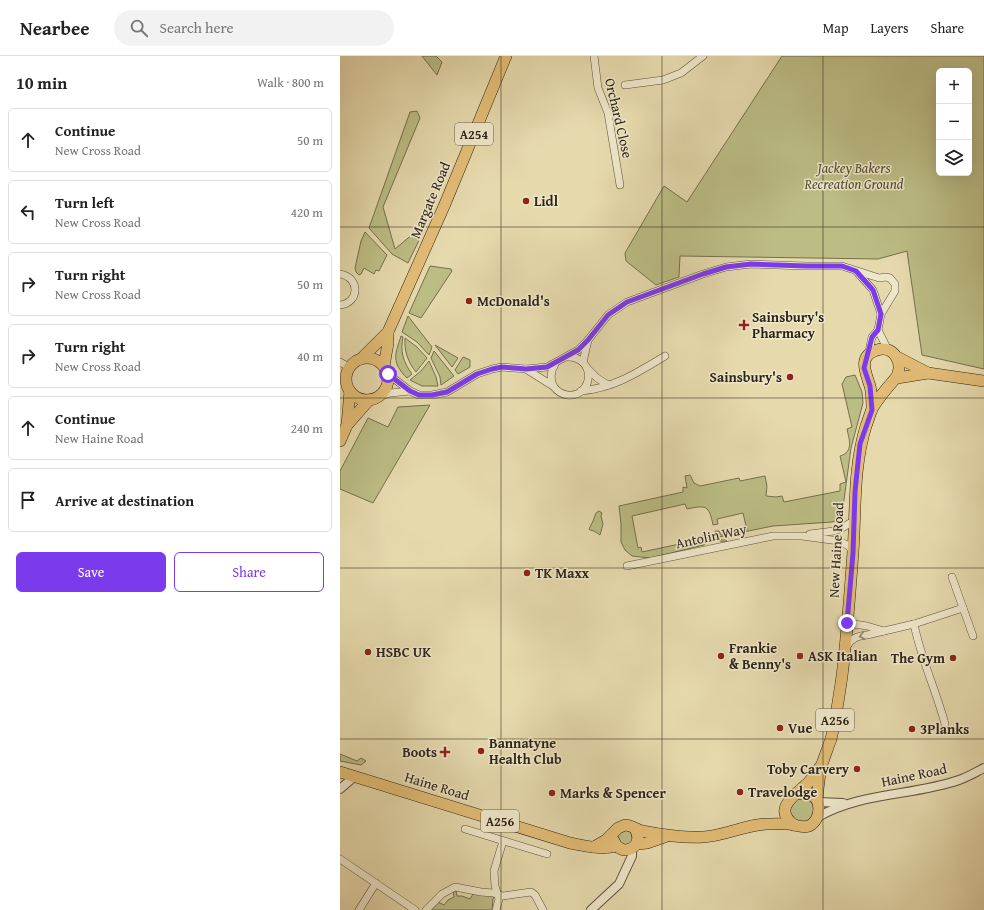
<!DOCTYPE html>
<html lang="en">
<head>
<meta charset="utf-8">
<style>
  :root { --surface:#fff; --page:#f2f2f2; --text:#222; --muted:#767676; --line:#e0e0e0; --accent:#7c3aed }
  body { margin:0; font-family:"Gentium Book Plus",serif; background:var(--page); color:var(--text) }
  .controls { position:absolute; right:12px; top:12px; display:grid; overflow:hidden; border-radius:6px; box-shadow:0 4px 16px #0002 }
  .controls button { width:36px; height:36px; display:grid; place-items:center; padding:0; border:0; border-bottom:1px solid var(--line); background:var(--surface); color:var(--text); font:20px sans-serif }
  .stop { position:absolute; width:12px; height:12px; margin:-9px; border:3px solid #7c3aed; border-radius:50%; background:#fff }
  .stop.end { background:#7c3aed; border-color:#fff; box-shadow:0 1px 4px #0008 }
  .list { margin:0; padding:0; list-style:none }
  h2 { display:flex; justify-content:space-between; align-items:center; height:52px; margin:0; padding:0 16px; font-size:17px }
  h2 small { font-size:13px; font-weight:400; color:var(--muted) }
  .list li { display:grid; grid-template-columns:26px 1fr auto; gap:12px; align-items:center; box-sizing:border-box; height:64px; margin:0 8px 8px; padding:0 8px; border:1px solid var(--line); border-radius:6px }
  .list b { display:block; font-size:15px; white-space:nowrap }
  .list p { margin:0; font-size:13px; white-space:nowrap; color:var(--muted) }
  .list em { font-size:13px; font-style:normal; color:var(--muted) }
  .actions { display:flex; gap:8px; padding:12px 16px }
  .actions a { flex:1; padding:9px 0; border:1px solid var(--accent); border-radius:6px; text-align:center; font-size:14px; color:var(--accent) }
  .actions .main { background:var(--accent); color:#fff }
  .icon { flex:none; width:22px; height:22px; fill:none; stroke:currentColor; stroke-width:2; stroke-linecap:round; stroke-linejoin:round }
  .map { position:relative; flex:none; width:644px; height:854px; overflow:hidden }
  header { display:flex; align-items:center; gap:24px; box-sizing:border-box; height:56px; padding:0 20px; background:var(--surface); border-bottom:1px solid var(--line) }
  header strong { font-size:19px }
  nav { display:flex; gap:22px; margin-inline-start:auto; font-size:14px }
  .search { width:280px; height:36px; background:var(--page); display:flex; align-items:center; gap:10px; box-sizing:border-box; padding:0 14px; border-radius:22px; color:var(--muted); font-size:15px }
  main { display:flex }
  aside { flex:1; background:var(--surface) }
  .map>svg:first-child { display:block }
  .green { fill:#bcbd85; stroke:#74704e; fill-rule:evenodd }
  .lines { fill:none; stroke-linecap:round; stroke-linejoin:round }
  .minor-casing { stroke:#5b523d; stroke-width:8 }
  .tertiary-casing { stroke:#5b523d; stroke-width:10 }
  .primary-casing { stroke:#2d2418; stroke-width:12 }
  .minor { stroke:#efe7ca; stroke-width:7 }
  .tertiary { stroke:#efe7ca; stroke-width:8 }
  .primary { stroke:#e3bd76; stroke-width:11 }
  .oneway { stroke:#8e8671 }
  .route { stroke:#7c3aed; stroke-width:5 }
  .grid { fill:none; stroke:#2d2418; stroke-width:1; stroke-opacity:0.55 }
  .poi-dot { fill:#8f2418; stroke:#efe7ca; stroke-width:1.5 }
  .labels { text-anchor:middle; stroke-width:3; stroke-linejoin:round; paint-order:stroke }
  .shield { fill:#efe7ca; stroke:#675e4d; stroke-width:1 }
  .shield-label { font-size:13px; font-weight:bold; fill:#2d2418 }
  .street-label { font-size:14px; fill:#2d2418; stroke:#efe7ca }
  .park-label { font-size:14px; font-style:italic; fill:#514a33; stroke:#efe7ca }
  .poi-label { font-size:14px; font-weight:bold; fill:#2d2418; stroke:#efe7ca; text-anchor:start }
</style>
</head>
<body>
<header>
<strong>Nearbee</strong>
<div class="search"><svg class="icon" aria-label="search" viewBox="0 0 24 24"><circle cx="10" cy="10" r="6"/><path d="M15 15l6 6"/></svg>Search here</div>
<nav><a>Map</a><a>Layers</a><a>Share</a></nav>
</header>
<main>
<aside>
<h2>10 min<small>Walk · 800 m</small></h2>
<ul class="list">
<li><svg class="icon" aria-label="ahead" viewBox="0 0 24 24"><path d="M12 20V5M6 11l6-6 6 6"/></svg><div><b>Continue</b><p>New Cross Road</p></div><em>50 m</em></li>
<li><svg class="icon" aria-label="left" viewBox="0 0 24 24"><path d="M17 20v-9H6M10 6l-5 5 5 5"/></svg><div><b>Turn left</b><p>New Cross Road</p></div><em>420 m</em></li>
<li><svg class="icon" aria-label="right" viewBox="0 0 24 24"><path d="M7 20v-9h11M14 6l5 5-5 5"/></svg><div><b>Turn right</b><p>New Cross Road</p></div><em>50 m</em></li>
<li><svg class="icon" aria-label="right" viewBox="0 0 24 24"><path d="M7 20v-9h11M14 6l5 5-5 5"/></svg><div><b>Turn right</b><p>New Cross Road</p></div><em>40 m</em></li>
<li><svg class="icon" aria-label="ahead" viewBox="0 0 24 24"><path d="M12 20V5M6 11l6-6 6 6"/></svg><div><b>Continue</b><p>New Haine Road</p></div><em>240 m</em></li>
<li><svg class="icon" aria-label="arrive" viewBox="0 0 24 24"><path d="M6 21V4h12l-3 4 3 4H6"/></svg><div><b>Arrive at destination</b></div></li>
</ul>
<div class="actions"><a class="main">Save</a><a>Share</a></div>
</aside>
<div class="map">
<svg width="644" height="854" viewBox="0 0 644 854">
  <rect width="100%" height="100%" fill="#e6daad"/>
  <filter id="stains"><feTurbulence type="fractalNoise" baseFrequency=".005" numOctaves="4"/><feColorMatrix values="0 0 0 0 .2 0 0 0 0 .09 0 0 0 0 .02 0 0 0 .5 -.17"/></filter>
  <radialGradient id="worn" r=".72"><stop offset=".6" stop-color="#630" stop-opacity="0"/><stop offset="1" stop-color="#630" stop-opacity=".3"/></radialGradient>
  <g class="green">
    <polygon points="82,0 96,0 102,6 97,19"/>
    <path d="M442,0h202v313l-62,-14 -15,-104 -29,8 -198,-3 -1,21 -23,8 -30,-24 -1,-8 39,-67 23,16zM599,15h30v102h-30z"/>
    <polygon points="77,55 80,62 43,151 55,193 80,172 84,174 68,207 52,198 29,172 70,56"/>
    <polygon points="25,176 47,199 39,215 36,214 34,218 24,212 21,218 19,219 16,216 15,212 21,185"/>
    <polygon points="90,210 111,213 112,215 81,262 69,257"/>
    <polygon points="68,260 92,291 89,299 77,286 62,276"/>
    <path d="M61,280l2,1c-3,14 0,25 9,37l-5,4c-16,-16 -12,-23 -6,-42z"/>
    <path d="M65,282l12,9 10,11 -11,14c-8,-10 -12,-21 -11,-34z"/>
    <polygon points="95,289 118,302 112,311"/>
    <polygon points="94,295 114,320 101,329 100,321 91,302"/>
    <polygon points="123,301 130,304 130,311 118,318 115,314"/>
    <polygon points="89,305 96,321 98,330 82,330 70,324 81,315"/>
    <path d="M515,319l7,17 1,11 -12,45 -8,59c-2,7 -3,13 -11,15l-59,4 -54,11 3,3h4l1,2h-5l-5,-3 -2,-8h4l2,4 26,-5 -4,-17 -26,6 1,5 -5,1c-4,-20 -7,-20 -26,-16l-2,-5 -53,12 6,32 3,-1 1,5 61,-13v-5l5,-1 -1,8 -3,4 -54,13 -18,-2 -7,-6 -4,-8v-18l-2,-18 64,-14v-5l4,1 -2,-12 5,-1 4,8 6,3 39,-8 1,3 25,-5 2,10 -1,10 10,1 6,-1 2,6 56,-11v-7l6,-2 -6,-26c14,-4 9,-17 7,-27l5,-2 -10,-43 4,-7z"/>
    <polygon points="90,349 33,447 0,433 0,415 28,362 48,371 58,351"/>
    <polygon points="259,455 262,457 261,460 263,468 260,479 254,475 250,474 249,473 253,465 256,457"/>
    <polygon points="0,698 17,705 21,702 26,705 21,709 0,705"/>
    <circle cx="462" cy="754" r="12"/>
    <polygon points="282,774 291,774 293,787 283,789 278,783 278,778"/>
    <polygon points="113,834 116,835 117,840 122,840 130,843 133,838 151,839 154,841 153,843 152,854 90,854 98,846 104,849 108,844 114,841"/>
  </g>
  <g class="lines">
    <defs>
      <g id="minor">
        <polyline points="254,0 258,32 268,57 280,129"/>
        <polyline points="285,29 323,24 341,17 363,0"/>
        <polyline points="517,216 533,234 541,258"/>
        <path d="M0,218c20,3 20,29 0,31"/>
        <polyline points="538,274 548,294"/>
        <polyline points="0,306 9,311"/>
        <polyline points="243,306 248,284"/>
        <path d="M215,308c-4,7 -6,15 -1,23 3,4 8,7 13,8 27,3 30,-39 0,-38"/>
        <polyline points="247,312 257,322 268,329"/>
        <polyline points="186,313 213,330"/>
        <polyline points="48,318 70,335 79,339 92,339 107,336 137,318 152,313 162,311 186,313 207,311 238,294 248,284 268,259 287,246 363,218 386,211 411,208 466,210 502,210 539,222 546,221 550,222 555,228 555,235 541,258 538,274 532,281 528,300"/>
        <path d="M241,335c33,-3 56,-18 84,-35"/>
        <polyline points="38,341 50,337 70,335"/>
        <polyline points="470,478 494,475 502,472 515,464"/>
        <polyline points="287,510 433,480 462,480 499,485 509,490 513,497"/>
        <polyline points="612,521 633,580"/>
        <polyline points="507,567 527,570 544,575"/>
        <path d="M574,568c7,35 22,66 31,100"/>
        <path d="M507,590c5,-8 10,-10 20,-11l47,-11 49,-16"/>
        <polyline points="125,773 207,798"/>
        <polyline points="0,803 75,854"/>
        <polyline points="19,854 36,827"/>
        <polyline points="86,854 102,838 115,831 141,836 153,837 163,840 191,836 195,839 203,854"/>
        <polyline points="156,854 159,843 155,830 154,815 163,785"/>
      </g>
      <g id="tertiary">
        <polyline points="0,733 15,720"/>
        <polyline points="478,746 503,747"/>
        <path d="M478,761c43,-25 95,-21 141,-37 9,-3 17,-8 25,-12"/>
        <polyline points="251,854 279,828 292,800 292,792"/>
      </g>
      <g id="primary">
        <polyline points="23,301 48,276 105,148 166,0"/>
        <polyline points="557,301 588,317 644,325"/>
        <circle cx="27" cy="323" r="21"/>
        <polyline points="44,310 48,287 48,276"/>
        <polyline points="557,322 588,317"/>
        <polyline points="7,369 29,344"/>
        <polyline points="0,385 7,369 10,335"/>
        <path d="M0,716l230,71c15,3 31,7 46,3"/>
        <path d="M477,744c1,-12 2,-24 5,-36 3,-8 6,-17 9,-25 5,-21 8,-42 11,-63 5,-41 8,-83 11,-124 3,-42 0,-84 13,-126 2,-5 4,-12 6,-17 6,-10 14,-20 22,-29 12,-13 1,-36 -17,-30 -20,6 -11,23 -7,36 2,7 2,16 2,24"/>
        <path d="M454,769c-23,-17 3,-31 15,-43 4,-5 7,-10 11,-15"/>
        <path d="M274,785c7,18 32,6 21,-12"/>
        <polyline points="297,788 307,787 327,780"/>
        <path d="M254,791l12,-7 12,-12 7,-3c6,0 11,4 17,6 20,4 40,7 61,6 21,-1 42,-12 63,-13 8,0 20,-1 28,1 5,1 9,3 15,1 13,-6 14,-30 -2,-33 -4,0 -9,1 -12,1"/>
      </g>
    </defs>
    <use href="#minor" class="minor-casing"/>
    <use href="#tertiary" class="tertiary-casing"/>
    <use href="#primary" class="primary-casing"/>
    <use href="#minor" class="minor"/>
    <use href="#tertiary" class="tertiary"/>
    <use href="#primary" class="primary"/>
  </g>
  <defs><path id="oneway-chevron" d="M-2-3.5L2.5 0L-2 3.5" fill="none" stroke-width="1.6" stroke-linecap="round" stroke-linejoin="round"/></defs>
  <use class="oneway" href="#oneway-chevron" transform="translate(522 580) rotate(168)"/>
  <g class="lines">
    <polyline class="route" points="48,318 70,335 79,339 92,339 107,336 137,318 152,313 162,311 186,313 207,311 238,294 248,284 268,259 287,246 363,218 386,211 411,208 466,210 502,210 516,215 533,234 541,258 538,274 532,281 524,312 530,330 532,354 520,388 517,416 515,436 513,497 507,567"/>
  </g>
  <path class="grid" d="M161,0v854M322,0v854M483,0v854M0,171h644M0,342h644M0,512h644M0,683h644"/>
  <g class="poi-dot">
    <circle cx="186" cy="145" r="4"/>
    <circle cx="129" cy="245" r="4"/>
    <path d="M402 263h4v4h4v4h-4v4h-4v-4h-4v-4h4z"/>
    <circle cx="450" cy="321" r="4"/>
    <circle cx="187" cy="517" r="4"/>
    <circle cx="28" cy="596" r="4"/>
    <circle cx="381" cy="600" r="4"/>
    <circle cx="460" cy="600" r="4"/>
    <circle cx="613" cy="602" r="4"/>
    <circle cx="440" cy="672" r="4"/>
    <circle cx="572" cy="673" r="4"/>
    <circle cx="141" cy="695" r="4"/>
    <path d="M103 690h4v4h4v4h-4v4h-4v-4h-4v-4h4z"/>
    <circle cx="517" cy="713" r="4"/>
    <circle cx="400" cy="736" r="4"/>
    <circle cx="212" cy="737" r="4"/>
  </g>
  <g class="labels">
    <g class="shield">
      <rect x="115" y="67" width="38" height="22" rx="3"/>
      <rect x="476" y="653" width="38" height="22" rx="3"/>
      <rect x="141" y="754" width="38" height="22" rx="3"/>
    </g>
    <g class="shield-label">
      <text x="134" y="83">A254</text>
      <text x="495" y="669">A256</text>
      <text x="160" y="770">A256</text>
    </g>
    <g class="street-label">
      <text transform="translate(279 62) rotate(77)" y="5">Orchard Close</text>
      <text transform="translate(90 144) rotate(-67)" y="5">Margate Road</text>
      <text transform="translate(371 480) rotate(-12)" y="5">Antolin Way</text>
      <text transform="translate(496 494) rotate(-87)" y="5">New Haine Road</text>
      <text transform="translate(574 719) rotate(-12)" y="5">Haine Road</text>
      <text transform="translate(97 730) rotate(17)" y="5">Haine Road</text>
    </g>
    <g class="park-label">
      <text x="514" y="117">Jackey Bakers<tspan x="514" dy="16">Recreation Ground</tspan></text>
    </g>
    <g class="poi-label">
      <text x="194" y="150">Lidl</text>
      <text x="137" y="250">McDonald's</text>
      <text x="412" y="266">Sainsbury's<tspan x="412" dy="16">Pharmacy</tspan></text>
      <text x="442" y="326" text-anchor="end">Sainsbury's</text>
      <text x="195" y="522">TK Maxx</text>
      <text x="389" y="597">Frankie<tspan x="389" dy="16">&amp; Benny's</tspan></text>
      <text x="36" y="601">HSBC UK</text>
      <text x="468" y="605">ASK Italian</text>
      <text x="605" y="607" text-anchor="end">The Gym</text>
      <text x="448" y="677">Vue</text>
      <text x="580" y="678">3Planks</text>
      <text x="149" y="692">Bannatyne<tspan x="149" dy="16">Health Club</tspan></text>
      <text x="97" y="701" text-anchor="end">Boots</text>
      <text x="509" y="718" text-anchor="end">Toby Carvery</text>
      <text x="408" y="741">Travelodge</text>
      <text x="220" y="742">Marks &amp; Spencer</text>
    </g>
  </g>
  <rect width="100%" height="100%" filter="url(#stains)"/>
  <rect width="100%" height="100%" fill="url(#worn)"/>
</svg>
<div class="controls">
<button>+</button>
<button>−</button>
<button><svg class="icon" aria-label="layers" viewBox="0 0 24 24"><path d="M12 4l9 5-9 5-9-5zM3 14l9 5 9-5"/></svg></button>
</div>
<div class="stop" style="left:48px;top:318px"></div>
<div class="stop end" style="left:507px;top:567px"></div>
</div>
</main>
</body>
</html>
